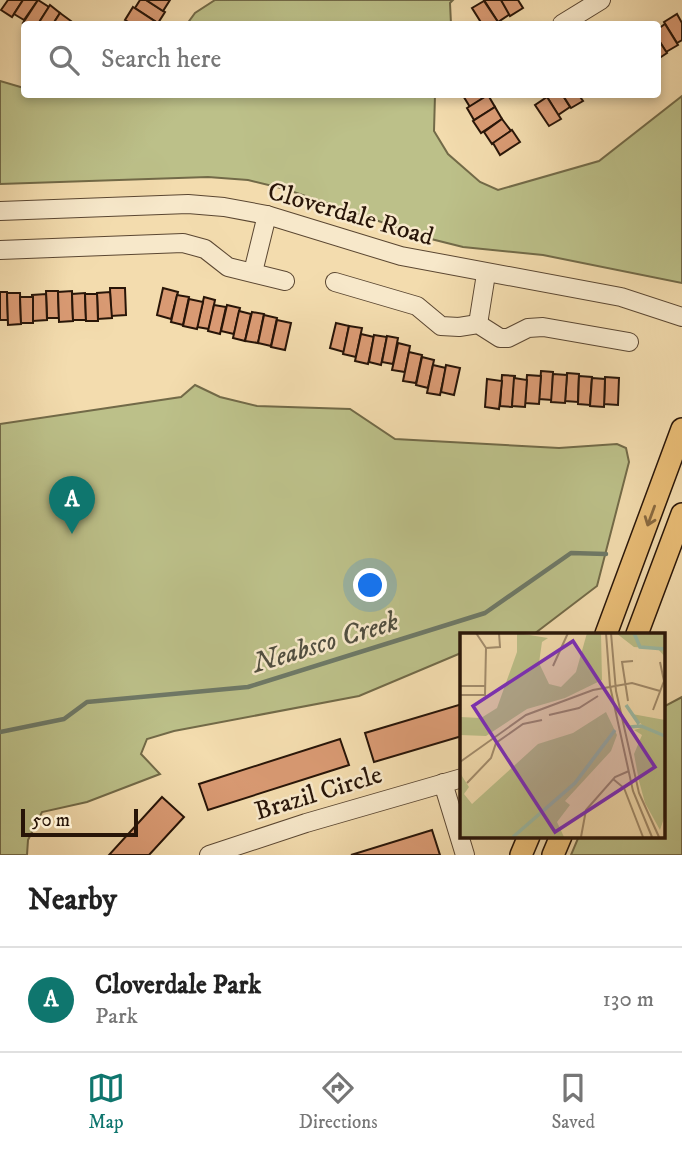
<!DOCTYPE html>
<html lang="en">
<head>
<meta charset="utf-8">
<style>
  :root { --surface:#fff; --page:#f6f6f6; --text:#222; --muted:#767676; --line:#e0e0e0; --accent:#0f766e }
  body { margin:0; font-family:"IM FELL DW Pica",serif; background:var(--page); color:var(--text) }
  .scale { position:absolute; left:21px; bottom:18px; width:117px; box-sizing:border-box; padding-left:7px; border:4px solid #281508; border-top:0; font-size:19px; line-height:24px; white-space:nowrap; color:#281508; -webkit-text-stroke:5px #f7e8ca; paint-order:stroke }
  .you { position:absolute; left:371px; top:586px; width:24px; height:24px; margin:-18px; border:5px solid #fff; border-radius:50%; background:#1a73e8; box-shadow:0 0 0 10px #1a73e833 }
  .badge { display:grid; place-items:center; width:46px; height:46px; border-radius:50%; background:var(--accent); color:#fff; font-size:23px; font-weight:700 }
  .pin { position:absolute; translate:-50% -58px; filter:drop-shadow(0 2px 4px #0008) }
  .pin::after { content:''; position:absolute; top:37px; width:24px; height:21px; background:inherit; clip-path:polygon(0 0,100% 0,50% 100%) }
  .list { margin:0; padding:0; list-style:none }
  h2 { display:flex; justify-content:space-between; align-items:center; height:91px; margin:0; padding:0 28px; font-size:30px }
  h2 small { font-size:23px; font-weight:400; color:var(--muted) }
  .list li { display:grid; grid-template-columns:46px 1fr auto; gap:21px; align-items:center; box-sizing:border-box; height:105px; padding:0 28px; border-top:2px solid var(--line) }
  .list b { display:block; font-size:26px; white-space:nowrap }
  .list p { margin:0; font-size:23px; white-space:nowrap; color:var(--muted) }
  .list em { font-size:23px; font-style:normal; color:var(--muted) }
  .icon { flex:none; width:38px; height:38px; fill:none; stroke:currentColor; stroke-width:2; stroke-linecap:round; stroke-linejoin:round }
  .map { position:relative; flex:none; width:682px; height:855px; overflow:hidden }
  .search { position:absolute; background:var(--surface); box-shadow:0 4px 10px #0003; left:21px; right:21px; top:21px; height:77px; display:flex; align-items:center; gap:18px; box-sizing:border-box; padding:0 24px; border-radius:7px; color:var(--muted); font-size:26px }
  .sheet { height:196px; background:var(--surface) }
  nav { display:flex; justify-content:space-around; align-items:center; box-sizing:border-box; height:98px; border-top:2px solid var(--line); background:var(--surface); font-size:19px; color:var(--muted) }
  nav a { display:grid; justify-items:center; gap:4px }
  nav .on { color:var(--accent) }
  .map>svg:first-child { display:block }
  .green { fill:#bcc089; stroke:#726a48; stroke-width:2 }
  .lines { fill:none; stroke-linecap:round; stroke-linejoin:round }
  .stream { stroke:#6e7967; stroke-width:4.5 }
  .building { fill:#d99a73; stroke:#281508; stroke-width:2 }
  .minor-casing { stroke:#5b4732; stroke-width:20 }
  .major-casing { stroke:#281508; stroke-width:24 }
  .minor { stroke:#f7e8ca; stroke-width:18 }
  .major { stroke:#eabe77; stroke-width:21 }
  .oneway { stroke:#896a40 }
  .labels { text-anchor:middle; stroke-width:5; stroke-linejoin:round; paint-order:stroke }
  .street-label { font-size:26px; fill:#281508; stroke:#f7e8ca }
  .water-label { font-size:28px; font-style:italic; fill:#514f40; stroke:#f7e8ca }
  .inset-river { fill:none; stroke:#9cbca7; stroke-width:3.5 }
  .inset-road { fill:none; stroke:#a28c6c; stroke-width:2 }
  .view { fill:#7b2cbf; fill-opacity:0.15; stroke:#7b2cbf; stroke-width:3.5 }
  .inset-edge { fill:none; stroke:#281508; stroke-width:3.5 }
</style>
</head>
<body>
<div class="map">
<svg width="682" height="855" viewBox="0 0 682 855">
  <rect width="100%" height="100%" fill="#f3dcae"/>
  <filter id="stains"><feTurbulence type="fractalNoise" baseFrequency=".00286" numOctaves="4"/><feColorMatrix values="0 0 0 0 .2 0 0 0 0 .09 0 0 0 0 .02 0 0 0 .5 -.17"/></filter>
  <radialGradient id="worn" r=".72"><stop offset=".6" stop-color="#630" stop-opacity="0"/><stop offset="1" stop-color="#630" stop-opacity=".3"/></radialGradient>
  <g class="green">
    <polygon points="215,0 453,0 450,3 451,24 187,24 195,13"/>
    <polygon points="0,81 24,88 24,94 435,95 434,131 448,154 480,182 498,190 599,161 682,96 682,283 543,255 463,247 431,239 285,189 248,180 208,177 0,184"/>
    <polygon points="195,385 220,397 257,406 350,409 395,439 559,448 617,444 626,448 629,462 597,586 534,634 462,634 461,653 359,696 174,731 147,739 141,754 160,774 87,802 42,812 28,840 27,855 0,855 0,424 181,397"/>
    <polygon points="682,697 682,855 571,855 579,836 663,836 663,707"/>
  </g>
  <g class="lines">
    <polyline class="stream" points="0,732 64,719 87,702 248,687 485,613 571,553 606,554"/>
  </g>
  <g class="building">
    <polygon points="8,0 23,0 12,17 1,10"/>
    <polygon points="23,0 38,0 24,20 14,14"/>
    <polygon points="38,0 49,7 38,24 26,24 23,23"/>
    <polygon points="140,0 146,0 165,12 158,23 135,8"/>
    <polygon points="146,0 170,0 163,11"/>
    <polygon points="501,0 510,14 498,22 484,0"/>
    <polygon points="501,0 518,0 523,8 510,16"/>
    <polygon points="484,1 498,22 494,24 482,24 472,8"/>
    <polygon points="50,5 60,13 53,24 38,24"/>
    <polygon points="133,7 156,22 155,24 132,24 125,20"/>
    <polygon points="60,13 71,21 68,24 53,24"/>
    <polygon points="677,14 682,23 682,40 677,43 664,22"/>
    <polygon points="665,24 678,45 666,52 658,39 658,29"/>
    <polygon points="658,39 667,53 658,59"/>
    <polygon points="462,94 489,94 470,107"/>
    <polygon points="562,94 570,107 558,115 546,95"/>
    <polygon points="562,94 578,94 583,101 571,108"/>
    <polygon points="488,95 495,107 474,120 467,108"/>
    <polygon points="547,97 561,119 549,126 535,105"/>
    <polygon points="495,107 502,119 481,133 473,121"/>
    <polygon points="502,119 511,131 492,144 484,132"/>
    <polygon points="512,130 520,142 500,155 493,143"/>
    <polygon points="110,288 125,288 126,315 111,316"/>
    <polygon points="163,288 178,292 171,319 157,315"/>
    <polygon points="46,291 58,291 59,318 47,318"/>
    <polygon points="72,291 73,321 59,322 58,292"/>
    <polygon points="0,292 7,292 8,320 0,320"/>
    <polygon points="110,292 112,318 98,319 97,293"/>
    <polygon points="7,293 20,293 21,324 8,325"/>
    <polygon points="85,293 86,320 73,320 72,294"/>
    <polygon points="46,294 47,320 33,321 32,295"/>
    <polygon points="85,294 97,294 98,321 86,321"/>
    <polygon points="177,295 189,297 183,325 171,322"/>
    <polygon points="20,297 33,297 33,323 21,323"/>
    <polygon points="204,297 215,300 209,329 197,327"/>
    <polygon points="189,299 203,302 197,329 183,326"/>
    <polygon points="214,305 226,307 220,334 208,331"/>
    <polygon points="227,305 240,308 234,334 221,331"/>
    <polygon points="239,311 251,314 245,341 233,338"/>
    <polygon points="252,312 264,314 258,343 245,341"/>
    <polygon points="264,315 277,318 271,346 258,343"/>
    <polygon points="277,320 291,323 285,350 271,347"/>
    <polygon points="336,323 349,326 344,352 330,348"/>
    <polygon points="349,326 362,328 356,357 343,354"/>
    <polygon points="361,334 374,337 368,364 355,361"/>
    <polygon points="374,335 387,337 381,365 369,362"/>
    <polygon points="387,336 398,338 393,364 382,362"/>
    <polygon points="398,343 410,346 405,372 392,370"/>
    <polygon points="409,352 422,355 416,383 403,381"/>
    <polygon points="422,357 434,360 428,388 416,385"/>
    <polygon points="433,365 446,368 440,395 427,393"/>
    <polygon points="446,365 460,368 454,395 441,392"/>
    <polygon points="541,371 553,372 552,400 539,399"/>
    <polygon points="567,373 579,374 578,402 565,401"/>
    <polygon points="553,374 567,375 565,403 551,402"/>
    <polygon points="502,375 515,376 512,407 500,406"/>
    <polygon points="527,375 541,376 539,404 525,403"/>
    <polygon points="579,376 592,377 590,405 578,404"/>
    <polygon points="605,377 619,378 618,405 604,404"/>
    <polygon points="514,378 527,380 525,407 512,406"/>
    <polygon points="592,378 605,379 604,407 590,406"/>
    <polygon points="487,379 502,381 499,409 485,407"/>
    <polygon points="462,704 462,736 374,762 365,733"/>
    <polygon points="340,739 349,765 208,810 199,784"/>
    <polygon points="162,797 184,817 149,855 109,855"/>
    <polygon points="432,830 440,855 351,855"/>
  </g>
  <g class="lines">
    <defs>
      <g id="minor">
        <polyline points="562,24 601,0"/>
        <polyline points="0,211 188,204 224,207 267,215 401,256 621,297 682,317"/>
        <polyline points="0,250 183,243 205,249 228,267 285,281"/>
        <polyline points="253,272 267,215"/>
        <polyline points="335,282 417,306 441,326 459,327 478,324 500,338 508,338 528,328 543,327 629,342"/>
        <polyline points="478,324 486,274"/>
        <polyline points="443,783 465,855"/>
        <polyline points="209,855 306,823 462,778"/>
      </g>
      <g id="major">
        <polyline points="606,634 682,429"/>
        <polyline points="637,634 682,514"/>
        <polyline points="521,855 529,836"/>
        <polyline points="553,855 561,836"/>
      </g>
    </defs>
    <use href="#minor" class="minor-casing"/>
    <use href="#major" class="major-casing"/>
    <use href="#minor" class="minor"/>
    <use href="#major" class="major"/>
  </g>
  <defs><path id="oneway-shaft" d="M-6 0H5M1.5-3L5.5 0L1.5 3" fill="none" stroke-width="1.6" stroke-linecap="round" stroke-linejoin="round" transform="scale(1.75)"/></defs>
  <use class="oneway" href="#oneway-shaft" transform="translate(651 516) rotate(110)"/>
  <g class="labels">
    <g class="street-label">
      <text transform="translate(351 213) rotate(16)" y="9">Cloverdale Road</text>
      <text transform="translate(318 792) rotate(-17)" y="9">Brazil Circle</text>
    </g>
    <g class="water-label">
      <text transform="translate(325 641) rotate(-17)" y="10">Neabsco Creek</text>
    </g>
  </g>
  <g transform="translate(460 633)">
    <rect width="205" height="205" fill="#f3dcae"/>
    <path d="M57,0l31,5 -6,4 -3,21 10,21 12,3 15,-15 11,-39h14l1,47 -37,18 -38,11 -41,27 -26,-1v-18l21,1 16,-10 20,-56zM156,0h49v24l-7,-8 -24,-2zM146,79l11,23 -6,16 -46,50 5,4 -13,17 7,15h-104v-64l9,14 -5,7 8,10 66,-60 35,-11zM172,81l33,6v95l-5,15 -15,-27 -6,-22 -5,-27 8,-19 -8,-5 10,-3z" fill="#bcc089"/>
    <path class="inset-river" d="M174,0l6,14 25,2M166,72l13,19M170,94l11,-1 24,10M53,204l62,-54 40,-53"/>
    <path class="inset-road" d="M146,0l4,53 23,105 19,46M151,0l5,58 23,102 20,44M26,15l14,-1 -1,-14M93,33l15,-33M0,53h25M0,62h25l1,-47 -10,-15M168,68l-6,-39 11,-1M193,77l11,-29 -4,-19M89,82l30,-7 19,-12M0,129l66,-47 67,-25 39,-7 28,8M153,146l11,9 19,49M7,150l24,-25 5,-15 27,-19 19,-4M121,204l5,-27 29,-33 14,-6"/>
    <path class="view" d="M113,8l82,126 -100,65 -82,-126z"/>
    <rect width="205" height="205" class="inset-edge"/>
  </g>
  <rect width="100%" height="100%" filter="url(#stains)"/>
  <rect width="100%" height="100%" fill="url(#worn)"/>
</svg>
<div class="scale">50 m</div>
<div class="you"></div>
<div class="pin badge" style="left:72px;top:534px">A</div>
<div class="search"><svg class="icon" aria-label="search" viewBox="0 0 24 24"><circle cx="10" cy="10" r="6"/><path d="M15 15l6 6"/></svg>Search here</div>
</div>
<section class="sheet">
<h2>Nearby<small></small></h2>
<ul class="list">
<li><span class="badge">A</span><div><b>Cloverdale Park</b><p>Park</p></div><em>130 m</em></li>
</ul>
</section>
<nav>
<a class="on"><svg class="icon" aria-label="map" viewBox="0 0 24 24"><path d="M3 6l6-2 6 2 6-2v14l-6 2-6-2-6 2zM9 4v14M15 6v14"/></svg>Map</a>
<a><svg class="icon" aria-label="directions" viewBox="0 0 24 24"><path d="M12 3l9 9-9 9-9-9zM9 14v-3h6M13 9l2 2-2 2"/></svg>Directions</a>
<a><svg class="icon" aria-label="saved" viewBox="0 0 24 24"><path d="M7 4h10v16l-5-4-5 4z"/></svg>Saved</a>
</nav>
</body>
</html>
